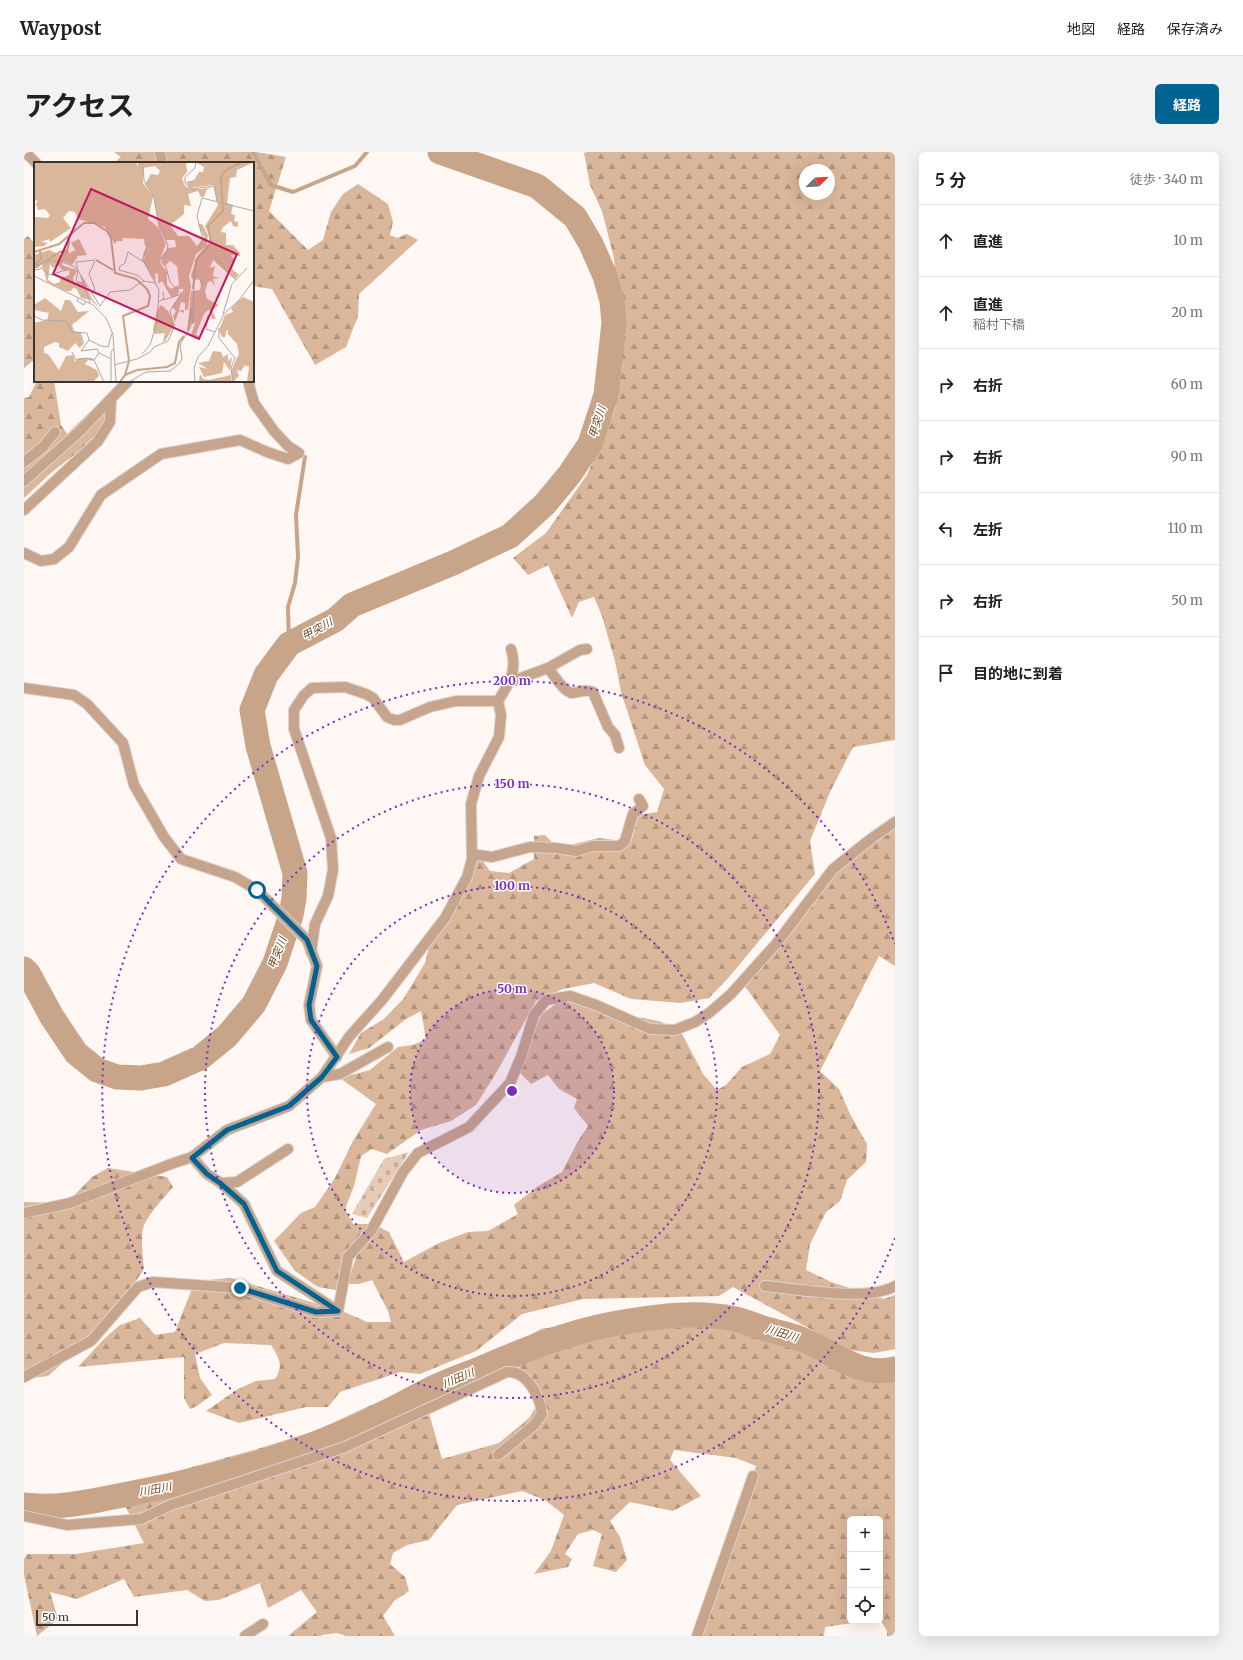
<!DOCTYPE html>
<html lang="ja">
<head>
<meta charset="utf-8">
<style>
  :root { --surface:#fff; --page:#f2f2f2; --text:#202124; --muted:#757577; --line:#e0e0e0; --accent:#006392 }
  body { margin:0; font-family:Merriweather,"Noto Sans JP",serif; background:var(--page); color:var(--text) }
  .controls { position:absolute; right:12px; bottom:12px; display:grid; overflow:hidden; border-radius:6px; box-shadow:0 4px 16px #0002 }
  .controls button { width:36px; height:36px; display:grid; place-items:center; padding:0; border:0; border-bottom:1px solid var(--line); background:var(--surface); color:var(--text); font:20px sans-serif }
  .compass { position:absolute; left:775px; top:12px; width:36px; height:36px; border-radius:50%; background:var(--surface); box-shadow:0 4px 16px #0002; rotate:66deg }
  .scale { position:absolute; left:12px; bottom:10px; width:102px; box-sizing:border-box; padding-left:4px; border:2px solid #373432; border-top:0; font-size:11px; line-height:14px; white-space:nowrap; color:#373432; -webkit-text-stroke:3px #fff; paint-order:stroke }
  .stop { position:absolute; width:12px; height:12px; margin:-9px; border:3px solid #006392; border-radius:50%; background:#fff }
  .stop.end { background:#006392; border-color:#fff; box-shadow:0 1px 4px #0008 }
  .list { margin:0; padding:0; list-style:none }
  h2 { display:flex; justify-content:space-between; align-items:center; height:52px; margin:0; padding:0 16px; font-size:17px }
  h2 small { font-size:13px; font-weight:400; color:var(--muted) }
  .list li { display:grid; grid-template-columns:26px 1fr auto; gap:12px; align-items:center; box-sizing:border-box; height:72px; padding:0 16px; border-top:1px solid var(--line) }
  .list b { display:block; font-size:15px; white-space:nowrap }
  .list p { margin:0; font-size:13px; white-space:nowrap; color:var(--muted) }
  .list em { font-size:13px; font-style:normal; color:var(--muted) }
  .icon { flex:none; width:22px; height:22px; fill:none; stroke:currentColor; stroke-width:2; stroke-linecap:round; stroke-linejoin:round }
  .map { position:relative; flex:none; width:871px; height:1484px; overflow:hidden; border-radius:6px }
  header { display:flex; align-items:center; gap:24px; box-sizing:border-box; height:56px; padding:0 20px; background:var(--surface); border-bottom:1px solid var(--line) }
  header strong { font-size:19px }
  nav { display:flex; gap:22px; margin-inline-start:auto; font-size:14px }
  .intro { display:flex; align-items:center; justify-content:space-between; box-sizing:border-box; height:96px; padding:0 24px }
  h1 { margin:0; font-size:28px }
  .button { padding:10px 18px; border-radius:6px; background:var(--accent); color:#fff; font-size:14px; font-weight:700 }
  main { display:flex; gap:24px; padding:0 24px }
  aside { flex:1; background:var(--surface); border-radius:6px; box-shadow:0 4px 16px #0002 }
  .map>svg:first-child { display:block }
  .forest { fill:url(#forest-firs); fill-rule:evenodd }
  .cemetery { fill:url(#cemetery-stones) }
  .lines { fill:none; stroke-linecap:round; stroke-linejoin:round }
  .stream { stroke:#c8a489; stroke-width:4 }
  .river { stroke:#c8a489; stroke-width:25 }
  .minor-casing { stroke:#dad4d0; stroke-width:12 }
  .minor { stroke:#c6a58c; stroke-width:10 }
  .route { stroke:#006392; stroke-width:5 }
  .ring { fill:none; stroke:#7b2cbf; stroke-width:2; stroke-dasharray:2 4 }
  .labels { text-anchor:middle; stroke-width:3; stroke-linejoin:round; paint-order:stroke }
  .water-label { font-size:11px; font-style:italic; fill:#744519; stroke:#fff }
  .inset-river { fill:none; stroke:#c8a489; stroke-width:2 }
  .inset-road { fill:none; stroke:#aea9a6; stroke-width:1 }
  .view { fill:#c2185b; fill-opacity:0.15; stroke:#c2185b; stroke-width:2 }
  .inset-edge { fill:none; stroke:#373432; stroke-width:2 }
  .centre { fill:#7b2cbf; stroke:#fff; stroke-width:2 }
  .ring-label { font-size:12px; text-anchor:middle; font-weight:bold; fill:#7b2cbf; stroke:#fff; stroke-width:3; stroke-linejoin:round; paint-order:stroke }
</style>
</head>
<body>
<header>
<strong>Waypost</strong>
<nav><a>地図</a><a>経路</a><a>保存済み</a></nav>
</header>
<div class="intro"><h1>アクセス</h1><a class="button">経路</a></div>
<main>
<div class="map">
<svg width="871" height="1484" viewBox="0 0 871 1484">
  <defs>
    <pattern id="forest-firs" width="22" height="20" patternUnits="userSpaceOnUse"><rect width="22" height="20" fill="#dab69a"/><path d="M5 1l3.5 6h-7zM16 11l3.5 6h-7z" fill="#b2957e"/></pattern>
    <pattern id="cemetery-stones" width="16" height="16" patternUnits="userSpaceOnUse"><rect width="16" height="16" fill="#e6cbb7"/><path d="M2 7V4a2 2 0 0 1 4 0v3zM10 15v-3a2 2 0 0 1 4 0v3z" fill="#c6af9e"/></pattern>
  </defs>
  <rect width="100%" height="100%" fill="#fef7f3"/>
  <g class="forest">
    <polygon points="90,0 232,0 262,5 245,59 284,98 299,88 307,60 319,42 334,32 364,52 369,70 366,83 373,86 383,82 394,88 335,142 334,164 322,195 291,213 248,137 229,134 229,11 90,11 97,5"/>
    <path d="M563,0h308v588l-42,7 -23,45 -20,49 5,33 -86,103 -20,21 -28,5 -50,-4 -37,-16 -31,6 -27,12 -41,74 -19,30 -25,16 -30,9 -34,24 -15,-5 -11,7 -7,30 -9,23 8,15h17l-17,30 -10,27 -7,9 -18,-3 -23,-16 -21,-30 27,-28 14,-6 20,-29 18,-37 23,-37 -36,-26 30,-8 28,-23 15,-2 13,-6 -5,-28 -15,8 -37,29 -20,6 12,-21 23,-14 20,-21 21,-35 11,-42 24,-32 17,-36 13,18 19,2 25,-14v-23l11,-1 9,9 16,1 29,-7 32,4 8,-27 18,-3 7,-23 -19,-24 -24,-73 -6,-31 -13,-45 -8,-19 -15,5 -7,16 -24,-53 -20,10 -15,-17 33,-25 41,-58 28,-65 7,-46 -8,-106 -12,-47 -12,-26 -6,-32zM781,18h24v24h-24z"/>
    <polygon points="4,84 11,92 11,207 0,216 0,87"/>
    <polygon points="13,229 30,229 37,273 43,282 77,249 91,253 81,273 55,299 28,320 0,346 0,246 5,245"/>
    <path d="M871,666v148l-16,-10 -59,115 19,18 11,25 17,30 -1,18 -19,18 -7,21 -14,11 -16,32 -4,26 25,12 53,17 11,-4v54l-21,4 -25,-3 -116,-63 -14,9 -136,3 -61,15 -46,37 -56,23 -20,-2 -60,20 -12,15h-22l-67,16 -33,-12 32,-22 18,-8 19,-2c9,-14 4,-21 -4,-34l-47,-2 -29,11 5,24 12,17 -15,11 -7,3 -6,-11v-41l-106,10 26,-28 16,-14 20,-7 15,17 20,-3 20,-51 36,-3 116,35 20,9h24l-3,-11 -16,-31 -13,4h-12l10,-29 20,-29 12,6 15,30 35,-19 29,-11 20,-1 30,-17 -4,-9 24,-19 24,-14 16,-31 10,-15 -14,-18 3,-9 -18,-10 -11,-14 -17,9 -17,-17 28,-53 15,-11 16,-3 31,11 55,10 21,9 23,44 14,16 9,-5 16,-18 28,-13 10,-19 -38,-53 56,-58 37,-58z"/>
    <path d="M84,1016l59,9 6,10c-10,12 -22,24 -29,38 -4,11 -1,33 0,44l-12,18 -66,73 -18,16 -24,3v-177l43,1 25,-26z"/>
    <polygon points="698,1157 715,1158 837,1208 871,1208 871,1484 863,1484 863,1479 856,1467 856,1367 826,1367 826,1469 829,1469 829,1471 801,1475 800,1484 672,1484 732,1314 712,1306 650,1298 646,1308 677,1344 649,1359 606,1350 586,1369 596,1385 603,1408 592,1420 569,1414 578,1382 569,1378 554,1382 541,1402 548,1407 544,1415 510,1422 527,1399 540,1363 521,1348 498,1339 433,1353 405,1388 383,1393 369,1401 366,1412 381,1425 385,1439 370,1449 359,1464 371,1484 322,1484 313,1481 298,1483 297,1484 264,1484 293,1460 277,1438 244,1456 236,1431 195,1448 181,1449 163,1438 110,1445 100,1427 53,1447 26,1440 34,1467 13,1484 0,1423 0,1407 3,1402 52,1402 120,1391 92,1336 230,1298 291,1279 380,1238 402,1251 418,1307 475,1291 505,1266 515,1250 483,1195 517,1177 549,1172 631,1174"/>
  </g>
  <polygon class="cemetery" points="385,1000 343,1066 328,1062 360,1007"/>
  <g class="lines">
    <g class="stream">
      <polyline points="229,0 247,33 269,40 331,14 343,0"/>
      <polyline points="265,492 264,455 271,431 274,405 272,363 281,305"/>
    </g>
    <g class="river">
      <polyline points="0,817 4,821 28,865 52,901 73,918 93,925 117,926 140,922 176,906 203,884 230,852 251,811 267,763 270,746 271,721 234,594 228,558 242,523 265,492 311,468 328,453 429,411 486,384 521,352 545,323 566,292 582,243 590,171 588,149 581,124 567,92 551,65 513,34 416,0"/>
      <path d="M0,1353c36,5 78,-6 114,-13 79,-15 149,-34 223,-67 24,-11 46,-24 70,-36 16,-8 34,-14 51,-21 42,-18 84,-35 130,-44 40,-7 83,-14 123,-5 12,3 24,8 35,11 10,3 21,5 31,9 31,12 58,39 94,30"/>
    </g>
    <defs>
      <g id="minor">
        <polyline points="1,0 12,11"/>
        <polyline points="136,0 138,11"/>
        <polyline points="0,310 19,295 31,280"/>
        <polyline points="0,329 55,280 104,229"/>
        <polyline points="0,358 74,289 86,270 87,247"/>
        <polyline points="0,401 17,409 30,407 45,395 77,343 137,302 216,288 243,300 264,307 275,301 264,294 250,279 230,251 224,229"/>
        <path d="M524,516c5,6 16,24 24,25 9,0 11,-5 21,-1l15,35 7,8 4,13"/>
        <polyline points="486,530 524,516 556,498 563,497"/>
        <polyline points="0,536 50,543 63,552 99,591 110,633 140,685 157,707 211,725 233,738 283,788 293,814 285,853 287,868 313,905"/>
        <path d="M474,549c11,-17 20,-31 13,-52"/>
        <polyline points="448,702 468,705 506,695 532,696 552,699 569,694 595,694 601,689 609,662 619,654 615,647"/>
        <polyline points="298,925 316,922 364,895"/>
        <polyline points="168,1005 183,1022 197,1031 213,1030 264,997"/>
        <polyline points="197,1031 220,1052 253,1119 314,1159"/>
        <polyline points="0,1061 46,1051 147,1012 168,1005 203,978 265,954 298,925 325,885 358,848 421,766 443,725 448,707 447,652 455,624 475,585 477,563 474,549 432,549 406,555 376,568 370,568 363,565 349,546 342,542 321,535 288,536 280,543 270,558 270,577 307,686 309,718 304,744 291,772 287,800"/>
        <path d="M741,1134c33,3 103,16 130,0"/>
        <polyline points="0,1225 67,1189 114,1135 129,1130 216,1136 292,1160 314,1159 324,1105 347,1079 379,1020 394,1001 445,975 486,931 497,905 510,863 522,848 546,844 572,853 626,877 651,878 671,870 685,861 707,842 752,792 809,717 848,686 871,670"/>
        <path d="M0,1364l43,9 74,-6 30,-14 174,-58 162,-75c20,-2 33,25 35,42l-8,11 -36,30"/>
        <polyline points="221,1484 239,1472"/>
        <polyline points="673,1484 729,1324"/>
      </g>
    </defs>
    <use href="#minor" class="minor-casing"/>
    <use href="#minor" class="minor"/>
  </g>
  <g class="lines">
    <polyline class="route" points="216,1136 292,1160 314,1159 253,1119 220,1052 196,1031 183,1022 168,1006 203,978 265,954 298,925 313,905 287,868 285,853 293,814 283,788 233,738"/>
  </g>
  <circle cx="488" cy="939" r="102" fill="#7b2cbf" fill-opacity=".12"/>
  <g class="ring">
    <circle cx="488" cy="939" r="102"/>
    <circle cx="488" cy="939" r="205"/>
    <circle cx="488" cy="939" r="307"/>
    <path d="M871 1086A410 410 0 1 1 871 792"/>
  </g>
  <g class="labels">
    <g class="water-label">
      <text transform="translate(573 270) rotate(-72)" y="4">甲突川</text>
      <text transform="translate(293 477) rotate(-29)" y="4">甲突川</text>
      <text transform="translate(253 801) rotate(-69)" y="4">甲突川</text>
      <text transform="translate(758 1181) rotate(17)" y="4">川田川</text>
      <text transform="translate(434 1226) rotate(-23)" y="4">川田川</text>
      <text transform="translate(131 1337) rotate(-11)" y="4">川田川</text>
    </g>
  </g>
  <g transform="translate(10 10)">
    <rect width="220" height="220" fill="#fef7f3"/>
    <path d="M0,0h102l2,5v-5h5v21l10,14 -5,22 11,9 7,16 -7,17 8,11v13l4,4 8,-4 -2,-19 -7,-5 -5,5 -5,-7 8,-11 8,-1 -1,-7h-9l-7,-14 -5,-28 -9,-14 6,-10 7,1 2,-4 -5,-5 -12,2 1,-6h42l1,10 -5,6 3,8 4,2 12,1 12,-2 -6,2 -3,8h-3l-3,-6 -10,3 3,12 -7,-1v9l-14,11 8,11h11l8,10 7,-9 -6,-13h4l6,11 -1,11 3,-3v-6l-5,-11 13,-21 -4,-19 -2,-1 -22,3 -4,-6 8,-2 5,-8h4l1,-5 -9,-5h59l-17,8 -1,7 -6,1 -3,25 6,2 -2,9 4,1 -1,6 4,1v5l-5,-1 -2,-5 -8,6 -2,5 5,1v12h7l7,8v3l-9,-1 4,6 -3,8 7,6 -4,4 -21,-19 -3,4 -1,4 5,-2 -2,10 6,2 -6,1 2,7 -4,-5 -3,1 -3,9 2,8 12,6 -7,5 4,9h-4l-3,-10 -5,5 -8,20 4,4 -9,-3 4,-12 -7,1 3,-33 9,-1 1,-6 -2,-6 -7,1 -1,-4 7,-20 9,-9 -11,8 -7,22 2,10 -3,23 -3,2v-8l-4,-1 -2,8h5v3l-5,-2 -4,11 -2,-6 3,-5 -4,-4 12,-18h-5l-1,6 -7,2 -9,-16 -4,3v-10l-3,-1 1,9 -14,-22 3,-2 -2,-4 3,-6 -2,-9 -22,-1 1,3h-6l-2,3 -10,-17 -27,-8 -3,-7 -6,-1 -6,7 8,10 -21,14 -1,-3 -8,3 7,1 -4,3 -10,1v-30l14,1 2,-3 -5,-6 -7,1 -2,-6 2,-3 -4,-1zM45,77l8,16 -9,1 -6,9 -9,-4 -1,4 8,3 -1,3 -7,-1 -4,-5 -5,3 -3,-4 -2,16 6,4 6,-2v-3l9,-4 1,-7 5,1 2,2 -4,7 2,6 2,1 -1,-4 7,1 -1,-6 9,21 9,12 -9,-9 -10,-2 -4,-9 -4,-1 -2,3h-5l-19,-9 -5,-18 -4,4h-4v-13l15,-5 12,5 4,-6 5,4 5,-3 -4,-7zM209,135l11,5v80h-7l2,-15 -4,-2 -4,6 -4,-1 2,6 -6,6 -2,-11 8,-17 -2,-10 -9,-10v-4l-2,1 -1,6h-3l-3,-7 6,-15 8,-3 -2,-4zM11,136l16,13 4,-11h5l8,12 11,-1 -17,14 2,6 7,2 3,10 -4,5 -5,-5 -7,8 -9,-4v-4l-4,-1 -11,5v6l4,1 11,16 7,-14 7,-1 2,7 4,-4h13l2,3 -6,-1 -3,4 12,6 2,6 -6,6h-59v-59l13,-3 2,-7 -15,-3v-5zM127,143l7,6 7,14 -10,16 -2,1 2,-9 -10,1 -2,-4 4,-20zM179,189l8,1 2,5 5,-3v7l4,-4 -2,14 -6,-9 -2,11 -18,4 -5,-10 9,2 -10,-6 11,-2zM166,212l3,5 6,1 22,-5 1,7h-33z" fill="#dab69a"/>
    <path class="inset-river" d="M0,90l25,-8 25,-21h10l13,8 4,7 4,35 21,6 11,10 3,7 -2,10 -25,10 6,45 -4,14 -5,7M62,98l17,10M0,104l7,-7 -1,-8M0,106l26,-16 7,-1 2,-9 -2,-5M159,127l3,-29 15,-17 -3,-17 15,-15 -2,-34 5,-7 16,-8M154,168l4,-22M91,213l12,-5 30,-3 8,-4 4,-21 5,-6"/>
    <path class="inset-road" d="M162,0l-1,6 -10,9v6l6,6 23,-3 3,15M163,89l6,-11 -6,-24 5,-18 52,13M108,99l5,-15 -3,-4M181,99l21,19M7,106l9,7 16,-5M0,108l6,-1 9,-8h11l15,6 5,7 10,29M0,114l59,29 13,13 7,16 3,48M47,114l19,30 10,-14 20,-2 13,-9 13,2M42,119l2,-11 -2,-8 19,-2M57,132l4,-5 -6,-15 6,-13M44,136l-1,3 7,4 2,-4M129,138l16,-5M125,140l5,-4 -1,-6M189,152l9,-30 15,-16M174,153l-2,14 9,3M0,154l8,4 24,1 6,11 15,1 2,7 12,6 7,1 4,-14M185,166v10l16,20 -4,10 2,14M55,178l-8,11 16,-2 2,4 -5,7 10,22M38,190l4,8 10,-2 8,2M65,191l12,6M108,192l8,-9 7,-23 2,-32 -15,-28 -16,-10 -3,11 -5,3 -1,4 18,5 7,6M80,203l23,-6 13,-7 4,-5 14,-6 6,-13 -4,-17 11,-17 -11,-12 -4,-15 -7,-7 8,-9 1,-6 -9,-19 -5,-28 -10,-17 -1,-19M77,220v-30l3,-4M95,220l17,-10 24,-1 10,-8 2,-5 -2,-13 13,-23 1,-43h6l2,6M161,220l-1,-14 4,-11 10,-11 16,-32 15,-14 15,-20"/>
    <path class="view" d="M57,27l146,65 -38,85 -146,-65z"/>
    <rect width="220" height="220" class="inset-edge"/>
  </g>
  <circle cx="488" cy="939" r="6" class="centre"/>
  <g class="ring-label">
    <text x="488" y="533">200 m</text>
    <text x="488" y="636">150 m</text>
    <text x="488" y="738">100 m</text>
    <text x="488" y="841">50 m</text>
  </g>
</svg>
<div class="controls">
<button>+</button>
<button>−</button>
<button><svg class="icon" aria-label="locate" viewBox="0 0 24 24"><circle cx="12" cy="12" r="6"/><path d="M12 2v4M12 18v4M2 12h4M18 12h4"/></svg></button>
</div>
<svg class="compass" viewBox="-18 -18 36 36"><path d="M0-13l5 13h-10z" fill="#e53935"/><path d="M0 13l5-13h-10z" fill="#757577"/></svg>
<div class="scale">50 m</div>
<div class="stop" style="left:233px;top:738px"></div>
<div class="stop end" style="left:216px;top:1136px"></div>
</div>
<aside>
<h2>5 分<small>徒歩 · 340 m</small></h2>
<ul class="list">
<li><svg class="icon" aria-label="ahead" viewBox="0 0 24 24"><path d="M12 20V5M6 11l6-6 6 6"/></svg><div><b>直進</b></div><em>10 m</em></li>
<li><svg class="icon" aria-label="ahead" viewBox="0 0 24 24"><path d="M12 20V5M6 11l6-6 6 6"/></svg><div><b>直進</b><p>稲村下橋</p></div><em>20 m</em></li>
<li><svg class="icon" aria-label="right" viewBox="0 0 24 24"><path d="M7 20v-9h11M14 6l5 5-5 5"/></svg><div><b>右折</b></div><em>60 m</em></li>
<li><svg class="icon" aria-label="right" viewBox="0 0 24 24"><path d="M7 20v-9h11M14 6l5 5-5 5"/></svg><div><b>右折</b></div><em>90 m</em></li>
<li><svg class="icon" aria-label="left" viewBox="0 0 24 24"><path d="M17 20v-9H6M10 6l-5 5 5 5"/></svg><div><b>左折</b></div><em>110 m</em></li>
<li><svg class="icon" aria-label="right" viewBox="0 0 24 24"><path d="M7 20v-9h11M14 6l5 5-5 5"/></svg><div><b>右折</b></div><em>50 m</em></li>
<li><svg class="icon" aria-label="arrive" viewBox="0 0 24 24"><path d="M6 21V4h12l-3 4 3 4H6"/></svg><div><b>目的地に到着</b></div></li>
</ul>
</aside>
</main>
</body>
</html>
